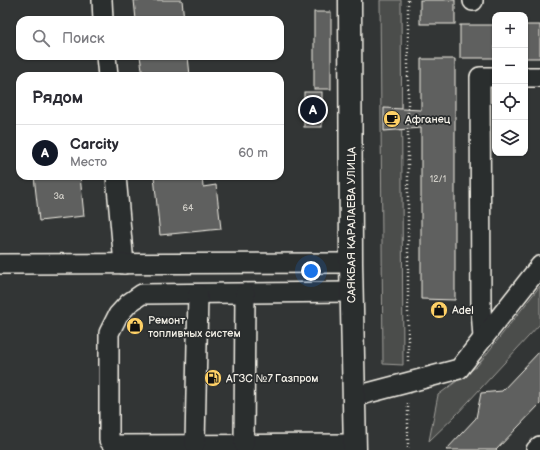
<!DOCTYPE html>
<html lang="ru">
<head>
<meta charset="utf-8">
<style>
  :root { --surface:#fff; --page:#f2f2f3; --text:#2b2b33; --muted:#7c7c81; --line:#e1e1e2; --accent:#111827 }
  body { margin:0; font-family:"Balsamiq Sans",sans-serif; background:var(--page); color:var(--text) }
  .controls { position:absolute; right:12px; top:12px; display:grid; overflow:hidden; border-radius:8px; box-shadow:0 1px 3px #0004 }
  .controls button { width:36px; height:36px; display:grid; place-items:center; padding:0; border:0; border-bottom:1px solid var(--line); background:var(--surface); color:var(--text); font:20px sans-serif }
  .you { position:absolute; left:311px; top:271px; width:14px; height:14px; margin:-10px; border:3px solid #fff; border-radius:50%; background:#1a73e8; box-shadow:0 0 0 6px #1a73e833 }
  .badge { display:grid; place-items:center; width:26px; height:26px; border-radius:50%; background:var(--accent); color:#fff; font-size:13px; font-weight:700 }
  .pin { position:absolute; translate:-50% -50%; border:2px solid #fff; box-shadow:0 1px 4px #0006 }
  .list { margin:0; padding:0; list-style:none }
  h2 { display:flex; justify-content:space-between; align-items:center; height:52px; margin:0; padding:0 16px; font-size:17px }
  h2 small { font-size:13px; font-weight:400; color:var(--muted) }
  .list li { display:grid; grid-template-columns:26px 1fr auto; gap:12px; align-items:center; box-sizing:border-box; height:56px; padding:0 16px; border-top:1px solid var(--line) }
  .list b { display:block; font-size:15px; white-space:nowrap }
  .list p { margin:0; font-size:13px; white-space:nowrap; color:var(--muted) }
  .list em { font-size:13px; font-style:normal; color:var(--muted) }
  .icon { flex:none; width:22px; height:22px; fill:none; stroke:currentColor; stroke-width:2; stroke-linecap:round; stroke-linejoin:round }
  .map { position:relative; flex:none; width:540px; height:450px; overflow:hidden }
  .search { position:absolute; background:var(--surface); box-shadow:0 1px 3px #0004; left:16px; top:16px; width:268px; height:44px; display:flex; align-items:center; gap:10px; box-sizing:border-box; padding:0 14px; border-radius:12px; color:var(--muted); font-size:15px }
  .panel { position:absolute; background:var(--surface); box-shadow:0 1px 3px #0004; left:16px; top:72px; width:268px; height:108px; border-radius:12px }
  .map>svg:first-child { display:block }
  .green { fill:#4b4d4c; stroke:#a09f9a }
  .building { fill:#5f605f; stroke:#f4f1e8 }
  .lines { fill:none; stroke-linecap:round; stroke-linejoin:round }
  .minor-casing { stroke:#f4f1e8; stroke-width:22 }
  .major-casing { stroke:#f4f1e8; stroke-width:25 }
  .path { stroke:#f4f1e8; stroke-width:2.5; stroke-dasharray:1 3; stroke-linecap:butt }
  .minor { stroke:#2a2d2e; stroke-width:19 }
  .major { stroke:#2a2d2e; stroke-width:22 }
  .labels { text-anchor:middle; stroke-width:3.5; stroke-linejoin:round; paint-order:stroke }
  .number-label { font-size:9px; fill:#cfcdc6 }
  .poi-label { font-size:11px; fill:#f4f1e8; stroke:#2a2d2e; text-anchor:start }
  .street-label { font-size:11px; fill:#f4f1e8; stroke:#2a2d2e }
</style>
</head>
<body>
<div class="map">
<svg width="540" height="450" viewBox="0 0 540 450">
  <rect width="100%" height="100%" fill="#323535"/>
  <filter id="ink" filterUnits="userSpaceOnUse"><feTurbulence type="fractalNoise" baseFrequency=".025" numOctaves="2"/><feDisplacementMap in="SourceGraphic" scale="8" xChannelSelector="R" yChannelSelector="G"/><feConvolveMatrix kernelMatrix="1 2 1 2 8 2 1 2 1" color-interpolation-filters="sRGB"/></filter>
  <g filter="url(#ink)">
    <g class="green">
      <polygon points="380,0 401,0 403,365 383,364"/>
      <polygon points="540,286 540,324 457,414 429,441 438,395 477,366"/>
    </g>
    <g class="building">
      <polygon points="134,0 182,0 184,20 136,20"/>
      <rect x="420" y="0" width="35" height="24"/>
      <rect x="314" y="12" width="17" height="77"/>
      <rect x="460" y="25" width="35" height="33"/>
      <rect x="525" y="25" width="15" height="33"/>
      <polygon points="140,56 188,56 190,76 143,76"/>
      <polygon points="421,59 455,59 455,300 421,299 421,128 384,131 384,108 421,110"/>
      <rect x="304" y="92" width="18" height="35"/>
      <polygon points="34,176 80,176 84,216 39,221"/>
      <polygon points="154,176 202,176 203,187 216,185 221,229 160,235"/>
      <polygon points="540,351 540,404 496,450 446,450 476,418 481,393 502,391"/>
    </g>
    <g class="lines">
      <defs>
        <g id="minor">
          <polyline points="102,0 103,20"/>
          <polyline points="473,0 473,1"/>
          <polyline points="106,56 108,76"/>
          <polyline points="525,77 540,77"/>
          <polyline points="116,176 124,264"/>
          <polyline points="0,264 351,263"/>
          <polyline points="351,292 142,294 129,303 118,315 109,333 109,440 112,444 116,445 354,444"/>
          <polyline points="483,338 481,309 480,77 495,77"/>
          <polyline points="353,397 459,369 540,266"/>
          <polyline points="195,444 198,294"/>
          <polyline points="244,444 245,293"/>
          <polyline points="536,450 540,446"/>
        </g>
        <polyline id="major" points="350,0 351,263 355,450"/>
      </defs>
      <use href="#minor" class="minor-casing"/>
      <use href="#major" class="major-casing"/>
      <g class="path">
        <polyline points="408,0 408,364"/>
        <polyline points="408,403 408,450"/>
      </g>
      <use href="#minor" class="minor"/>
      <use href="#major" class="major"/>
    </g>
  </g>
  <defs>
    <symbol id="cafe-disc" viewBox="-11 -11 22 22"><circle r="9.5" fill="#ffd166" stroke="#2a2d2e"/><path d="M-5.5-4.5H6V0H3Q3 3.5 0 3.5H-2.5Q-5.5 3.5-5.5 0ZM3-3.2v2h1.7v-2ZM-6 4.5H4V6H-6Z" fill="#111"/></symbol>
    <symbol id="shop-disc" viewBox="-11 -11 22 22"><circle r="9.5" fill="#ffd166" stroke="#2a2d2e"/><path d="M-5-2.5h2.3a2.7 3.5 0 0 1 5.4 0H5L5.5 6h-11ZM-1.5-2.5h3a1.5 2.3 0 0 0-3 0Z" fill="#111"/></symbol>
    <symbol id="fuel-disc" viewBox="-11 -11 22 22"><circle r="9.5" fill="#ffd166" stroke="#2a2d2e"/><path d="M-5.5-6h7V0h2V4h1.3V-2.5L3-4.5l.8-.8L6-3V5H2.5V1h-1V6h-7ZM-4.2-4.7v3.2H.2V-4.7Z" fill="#111"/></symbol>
  </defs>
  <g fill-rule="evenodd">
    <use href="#cafe-disc" x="382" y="109" width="20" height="20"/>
    <use href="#shop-disc" x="429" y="300" width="20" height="20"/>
    <use href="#shop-disc" x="125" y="316" width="20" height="20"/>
    <use href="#fuel-disc" x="203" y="368" width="20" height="20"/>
  </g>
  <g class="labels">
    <g class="number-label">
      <text x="438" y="182">12/1</text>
      <text x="59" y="199">3а</text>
      <text x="188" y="211">64</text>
    </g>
    <g class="poi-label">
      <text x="405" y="123">Афганец</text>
      <text x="452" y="314">Adel</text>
      <text x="148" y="324">Ремонт<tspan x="148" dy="13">топливных систем</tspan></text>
      <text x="226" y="382">АГЗС №7 Газпром</text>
    </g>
    <g class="street-label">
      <text transform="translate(351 225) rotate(-90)" y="4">САЯКБАЯ КАРАЛАЕВА УЛИЦА</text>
    </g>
  </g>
</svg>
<div class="controls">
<button>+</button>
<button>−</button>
<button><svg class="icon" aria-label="locate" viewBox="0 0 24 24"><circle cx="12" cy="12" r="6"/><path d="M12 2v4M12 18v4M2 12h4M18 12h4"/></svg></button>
<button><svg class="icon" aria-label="layers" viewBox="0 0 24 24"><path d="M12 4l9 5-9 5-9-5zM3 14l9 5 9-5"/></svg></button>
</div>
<div class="you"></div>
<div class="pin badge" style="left:313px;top:110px">A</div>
<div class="search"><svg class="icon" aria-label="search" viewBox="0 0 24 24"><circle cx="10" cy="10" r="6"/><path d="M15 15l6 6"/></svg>Поиск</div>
<section class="panel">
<h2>Рядом<small></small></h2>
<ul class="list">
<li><span class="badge">A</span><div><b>Carcity</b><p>Место</p></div><em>60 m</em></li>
</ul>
</section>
</div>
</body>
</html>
